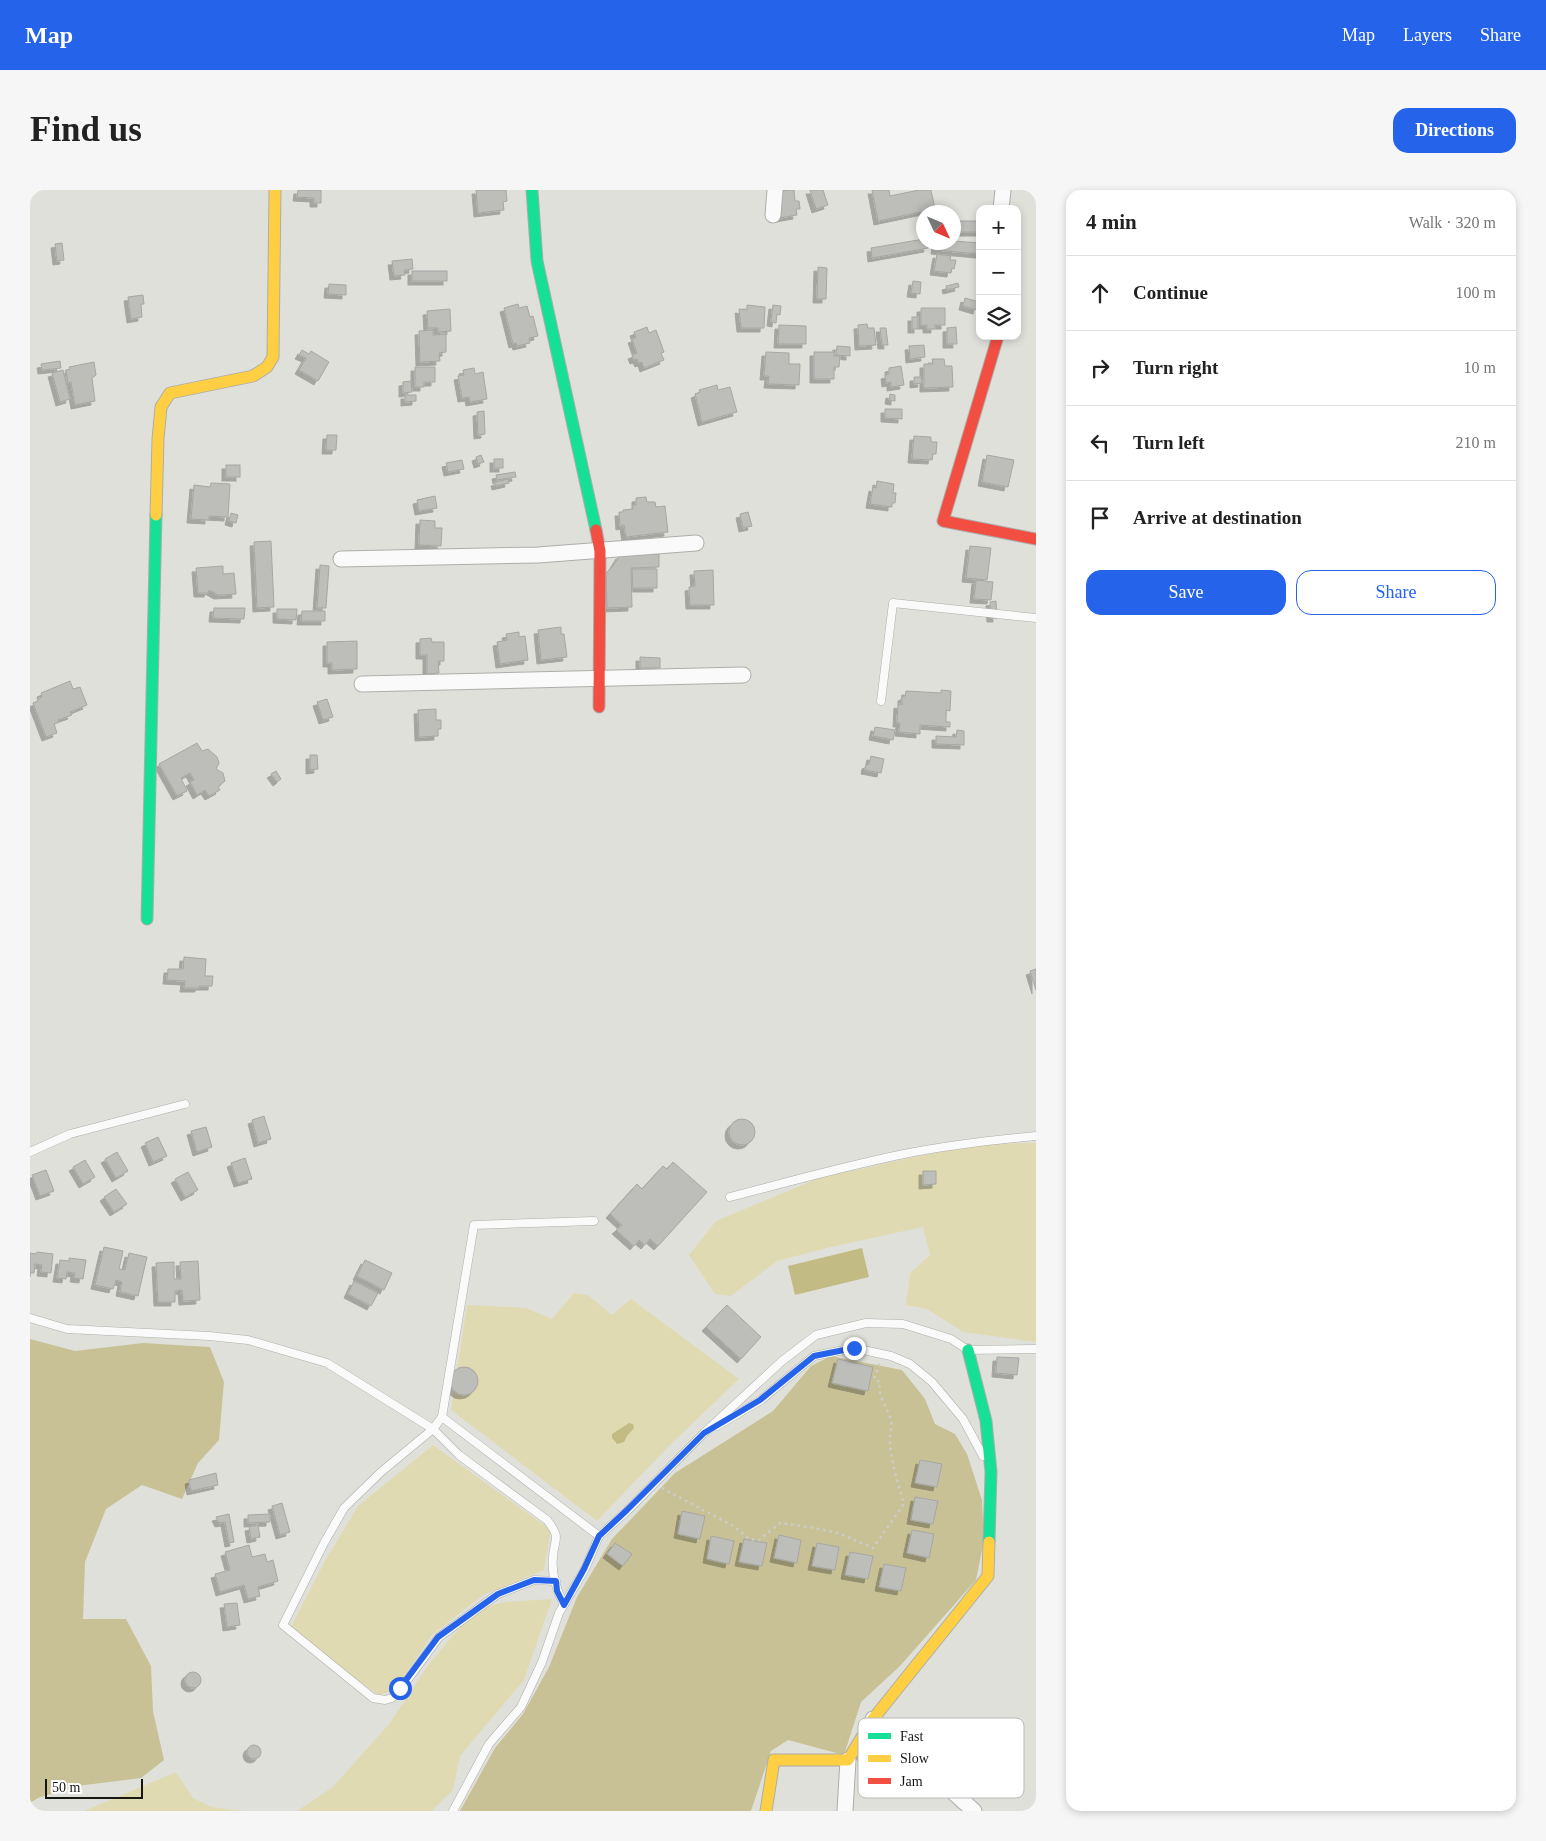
<!DOCTYPE html>
<html lang="en">
<head>
<meta charset="utf-8">
<style>
  :root { --surface:#fff; --page:#f6f6f6; --text:#222; --muted:#767676; --line:#e0e0e0; --accent:#2563eb }
  body { margin:0; font-family:"Times New Roman",serif; background:var(--page); color:var(--text) }
  .controls { position:absolute; right:15px; top:15px; display:grid; overflow:hidden; border-radius:10px; box-shadow:0 2px 8px #0003 }
  .controls button { width:45px; height:45px; display:grid; place-items:center; padding:0; border:0; border-bottom:1px solid var(--line); background:var(--surface); color:var(--text); font:25px sans-serif }
  .compass { position:absolute; left:886px; top:15px; width:45px; height:45px; border-radius:50%; background:var(--surface); box-shadow:0 2px 8px #0003; rotate:134deg }
  .scale { position:absolute; left:15px; bottom:12px; width:98px; box-sizing:border-box; padding-left:5px; border:2px solid #161613; border-top:0; font-size:14px; line-height:18px; white-space:nowrap; color:#161613; -webkit-text-stroke:4px #fff; paint-order:stroke }
  .stop { position:absolute; width:15px; height:15px; margin:-11px; border:4px solid #2563eb; border-radius:50%; background:#fff }
  .stop.end { background:#2563eb; border-color:#fff; box-shadow:0 1px 5px #0008 }
  .list { margin:0; padding:0; list-style:none }
  h2 { display:flex; justify-content:space-between; align-items:center; height:65px; margin:0; padding:0 20px; font-size:21px }
  h2 small { font-size:16px; font-weight:400; color:var(--muted) }
  .list li { display:grid; grid-template-columns:32px 1fr auto; gap:15px; align-items:center; box-sizing:border-box; height:75px; padding:0 20px; border-top:1px solid var(--line) }
  .list b { display:block; font-size:19px; white-space:nowrap }
  .list em { font-size:16px; font-style:normal; color:var(--muted) }
  .actions { display:flex; gap:10px; padding:15px 20px }
  .actions a { flex:1; padding:11px 0; border:1px solid var(--accent); border-radius:15px; text-align:center; font-size:18px; color:var(--accent) }
  .actions .main { background:var(--accent); color:#fff }
  .icon { flex:none; width:28px; height:28px; fill:none; stroke:currentColor; stroke-width:2; stroke-linecap:round; stroke-linejoin:round }
  .map { position:relative; flex:none; width:1006px; height:1621px; overflow:hidden; border-radius:15px }
  header { display:flex; align-items:center; gap:30px; box-sizing:border-box; height:70px; padding:0 25px; background:var(--accent); color:#fff }
  header strong { font-size:24px }
  nav { display:flex; gap:28px; margin-inline-start:auto; font-size:18px }
  .intro { display:flex; align-items:center; justify-content:space-between; box-sizing:border-box; height:120px; padding:0 30px }
  h1 { margin:0; font-size:35px }
  .button { padding:12px 22px; border-radius:15px; background:var(--accent); color:#fff; font-size:18px; font-weight:700 }
  main { display:flex; gap:30px; padding:0 30px }
  aside { flex:1; background:var(--surface); border-radius:15px; box-shadow:0 2px 8px #0003 }
  .map>svg:first-child { display:block }
  .green { fill:#e0dab2 }
  .forest { fill:#c8c195 }
  .water { fill:#c3bb84 }
  .building { fill:#bdbdba; stroke:#a6a6a3; filter:url(#shadow) }
  .lines { fill:none; stroke-linecap:round; stroke-linejoin:round }
  .lane-casing { stroke:#adadaa; stroke-width:9 }
  .street-casing { stroke:#adadaa; stroke-width:17 }
  .fast-casing { stroke:#adadaa; stroke-width:13 }
  .slow-casing { stroke:#adadaa; stroke-width:13 }
  .jam-casing { stroke:#adadaa; stroke-width:13 }
  .path { stroke:#ccccca; stroke-width:2.5; stroke-dasharray:2.5 4; stroke-linecap:butt }
  .lane { stroke:#fafafa; stroke-width:8 }
  .street { stroke:#fafafa; stroke-width:15 }
  .fast { stroke:#16e098; stroke-width:11 }
  .slow { stroke:#ffcf43; stroke-width:11 }
  .jam { stroke:#f24e42; stroke-width:11 }
  .route { stroke:#2563eb; stroke-width:6 }
  .key { fill:#fff; stroke:#b9b9b8; stroke-width:1 }
  .key-label { font-size:14px; fill:#161613 }
</style>
</head>
<body>
<header>
<strong>Map</strong>
<nav><a>Map</a><a>Layers</a><a>Share</a></nav>
</header>
<div class="intro"><h1>Find us</h1><a class="button">Directions</a></div>
<main>
<div class="map">
<svg width="1006" height="1621" viewBox="0 0 1006 1621">
  <defs>
    <filter id="shadow"><feDropShadow dx="-4" dy="4" stdDeviation="0" flood-color="#0004"/></filter>
  </defs>
  <rect width="100%" height="100%" fill="#e0e0db"/>
  <g class="green">
    <polygon points="1006,953 1006,1152 933,1142 897,1119 876,1115 880,1083 900,1065 893,1037 801,1057 747,1071 701,1106 685,1104 659,1065 686,1031 789,988 944,954"/>
    <polygon points="544,1103 558,1105 582,1125 601,1109 709,1189 640,1255 567,1331 421,1220 437,1115 496,1118 522,1129"/>
    <polygon points="403,1255 521,1340 514,1380 453,1405 402,1445 365,1500 349,1505 258,1443 295,1371 328,1316"/>
    <polygon points="522,1409 494,1490 430,1566 423,1600 402,1621 267,1621 303,1597 359,1534 399,1474 437,1429 455,1417 475,1412"/>
    <polygon points="146,1582 163,1608 181,1617 214,1621 54,1621"/>
  </g>
  <g class="forest">
    <polygon points="0,1149 45,1161 113,1153 180,1157 194,1192 189,1250 168,1273 152,1309 112,1295 76,1319 55,1372 53,1429 96,1429 121,1476 123,1521 134,1570 111,1588 47,1596 8,1608 0,1613"/>
    <polygon points="801,1166 872,1180 895,1209 905,1234 925,1244 937,1264 952,1310 954,1350 946,1390 870,1476 831,1512 814,1565 758,1550 741,1561 721,1621 430,1621 465,1558 493,1524 519,1477 547,1407 582,1349 645,1283 743,1221 781,1176"/>
  </g>
  <g class="water">
    <polygon points="832,1058 839,1087 765,1105 758,1076"/>
    <polygon points="599,1233 603,1234 604,1238 597,1246 594,1252 587,1254 582,1248 582,1244"/>
  </g>
  <g class="building">
    <polygon points="268,0 291,0 291,13 284,13 284,8 267,7"/>
    <polygon points="446,0 476,0 477,11 473,12 474,20 448,23"/>
    <polygon points="764,0 765,11 769,11 770,19 766,19 767,25 750,28 747,1"/>
    <polygon points="780,0 793,0 798,15 786,19"/>
    <polygon points="842,0 859,0 860,6 889,0 901,0 905,19 848,31"/>
    <rect x="924" y="31" width="26" height="11"/>
    <polygon points="894,49 894,52 897,52 898,58 842,68 841,58"/>
    <polygon points="924,51 950,53 950,64 905,60 906,52"/>
    <polygon points="32,53 34,70 27,71 25,54"/>
    <polygon points="907,64 921,66 920,70 926,70 924,79 922,78 921,83 904,81"/>
    <polygon points="382,69 383,79 374,80 375,85 364,86 362,71"/>
    <polygon points="788,77 797,78 796,109 787,109"/>
    <rect x="382" y="81" width="35" height="10"/>
    <polygon points="883,91 891,92 890,104 881,103"/>
    <polygon points="928,93 929,97 917,100 916,96"/>
    <polygon points="299,94 316,95 316,105 298,104"/>
    <polygon points="113,105 114,114 111,114 112,127 101,129 98,107"/>
    <polygon points="935,108 949,112 947,120 933,116"/>
    <polygon points="488,114 489,118 497,116 500,127 503,126 508,146 499,148 500,153 487,156 486,153 483,154 474,118"/>
    <polygon points="717,115 735,117 734,138 711,138 709,119 717,120"/>
    <polygon points="743,115 751,116 750,125 747,124 746,133 741,132"/>
    <polygon points="891,118 915,118 915,135 905,135 905,139 897,139 897,135 891,135"/>
    <polygon points="420,119 421,141 408,142 408,138 398,138 397,121"/>
    <rect x="882" y="127" width="6" height="12"/>
    <polygon points="837,134 838,138 844,138 846,155 829,156 828,135"/>
    <polygon points="749,135 776,136 776,154 748,154"/>
    <polygon points="617,137 619,143 626,140 634,162 631,163 634,170 614,178 612,172 609,173 607,169 604,170 602,165 607,163 602,149 606,148 604,142"/>
    <polygon points="926,137 927,154 917,154 917,138"/>
    <polygon points="850,138 856,138 858,155 852,155"/>
    <polygon points="403,140 403,145 416,144 416,162 409,163 410,171 390,172 389,141"/>
    <polygon points="894,155 895,167 880,169 879,156"/>
    <polygon points="807,156 820,157 820,166 806,165"/>
    <polygon points="272,160 279,164 281,161 299,172 288,191 269,180 276,168 269,165"/>
    <polygon points="736,162 759,163 759,174 770,174 769,195 738,194 739,186 734,186"/>
    <polygon points="784,162 804,162 804,166 810,166 809,177 804,177 804,189 784,189"/>
    <polygon points="902,169 914,169 915,176 922,176 923,197 894,198 894,174 903,174"/>
    <polygon points="30,171 31,178 12,180 11,174"/>
    <polygon points="64,172 66,185 62,188 65,211 45,215 41,192 38,193 36,180 40,179 39,177"/>
    <polygon points="871,176 874,195 861,197 861,192 856,193 855,185 859,184 859,178"/>
    <polygon points="385,177 405,177 405,192 394,192 394,197 385,197"/>
    <polygon points="444,178 445,184 453,182 457,209 440,212 439,207 432,208 428,186 434,185 433,180"/>
    <polygon points="33,180 40,209 30,212 22,183"/>
    <polygon points="884,187 891,187 892,193 884,194"/>
    <polygon points="381,191 382,202 373,203 373,192"/>
    <polygon points="687,195 688,200 700,197 707,222 672,232 665,204 670,202 669,200"/>
    <polygon points="860,204 865,205 865,211 859,210"/>
    <polygon points="375,205 386,205 386,211 375,212"/>
    <polygon points="855,219 872,219 872,229 855,228"/>
    <polygon points="454,221 455,244 448,245 447,222"/>
    <polygon points="297,245 307,245 306,260 296,260"/>
    <polygon points="884,246 901,247 901,252 907,252 906,264 903,264 902,270 882,269"/>
    <polygon points="451,265 454,272 448,274 446,267"/>
    <polygon points="957,265 984,270 978,297 952,292"/>
    <rect x="464" y="269" width="9" height="9"/>
    <polygon points="432,270 434,279 418,282 416,273"/>
    <rect x="196" y="275" width="14" height="12"/>
    <polygon points="485,282 486,287 467,290 466,285"/>
    <polygon points="478,289 479,293 466,296 465,292"/>
    <polygon points="847,291 864,294 863,303 866,303 865,313 862,313 862,317 840,314 843,297 846,298"/>
    <polygon points="181,293 200,294 198,327 179,326 179,330 161,329 164,295 180,297"/>
    <polygon points="405,306 407,318 389,321 387,310"/>
    <polygon points="616,307 617,312 625,312 626,317 635,316 638,342 596,347 594,335 590,336 589,322 593,322 593,320 603,319 602,316 606,315 606,308"/>
    <polygon points="718,322 722,336 713,338 710,324"/>
    <polygon points="201,323 208,325 206,333 199,331"/>
    <polygon points="390,330 405,331 405,338 412,338 411,356 389,355"/>
    <polygon points="241,351 244,417 227,418 224,352"/>
    <polygon points="940,356 961,358 957,390 936,388"/>
    <polygon points="629,364 629,377 601,378 602,417 577,418 576,383 583,376 590,365"/>
    <polygon points="290,375 299,376 296,418 287,418"/>
    <polygon points="193,376 193,384 204,383 206,404 188,405 179,400 178,403 168,403 166,378"/>
    <polygon points="602,379 627,379 627,398 603,398"/>
    <polygon points="683,380 684,415 660,415 659,397 665,396 664,381"/>
    <polygon points="946,390 963,392 961,410 944,409"/>
    <polygon points="966,411 967,428 961,428 960,412"/>
    <polygon points="184,418 215,418 214,429 183,428"/>
    <polygon points="247,419 267,419 266,430 247,429"/>
    <polygon points="272,421 295,421 295,431 271,431"/>
    <polygon points="531,437 531,444 534,444 537,467 511,470 508,440"/>
    <polygon points="489,442 489,447 495,446 498,470 470,474 467,452 477,450 476,444"/>
    <polygon points="401,448 402,452 414,452 414,471 408,471 409,483 397,484 397,465 390,465 390,449"/>
    <polygon points="327,451 327,479 302,480 302,473 297,473 297,452"/>
    <polygon points="610,467 630,468 630,478 610,478"/>
    <polygon points="40,491 43,499 50,497 57,515 40,522 42,525 28,530 29,532 24,534 27,543 16,547 3,513 8,511 7,509 12,507 11,503"/>
    <polygon points="911,500 921,501 920,521 916,520 916,532 920,532 920,537 890,535 890,544 869,542 870,533 867,533 868,514 872,515 872,507 875,506 876,501 911,503"/>
    <polygon points="297,509 303,527 293,530 287,512"/>
    <polygon points="406,519 406,530 411,530 411,539 408,539 408,546 389,547 388,520"/>
    <polygon points="845,537 865,540 863,550 843,546"/>
    <polygon points="927,540 934,541 934,555 906,554 906,546 926,547"/>
    <polygon points="167,553 172,561 178,559 187,567 189,573 186,579 193,583 195,591 188,597 190,600 179,606 175,600 167,605 160,592 164,590 160,583 151,588 157,601 147,606 129,574"/>
    <polygon points="280,565 287,565 288,579 280,580"/>
    <polygon points="841,566 854,569 851,583 835,580 836,575 839,574"/>
    <polygon points="246,581 251,589 247,592 241,584"/>
    <polygon points="154,767 176,769 175,786 183,786 182,796 169,796 169,798 154,798 155,791 137,790 138,779 153,779"/>
    <polygon points="1006,779 1006,800 1000,781"/>
    <polygon points="234,926 241,949 228,953 222,930"/>
    <circle cx="712" cy="942" r="13"/>
    <polygon points="176,937 182,957 167,962 161,941"/>
    <polygon points="128,947 137,966 123,972 115,953"/>
    <polygon points="87,962 98,981 86,988 75,969"/>
    <polygon points="215,968 222,989 208,993 201,973"/>
    <polygon points="55,970 65,987 53,994 43,977"/>
    <polygon points="643,972 677,1002 628,1056 620,1049 615,1055 609,1050 604,1056 586,1040 592,1035 580,1024 607,994 612,999 633,976 637,979"/>
    <polygon points="16,980 24,1001 10,1006 2,985"/>
    <polygon points="893,981 906,981 906,994 893,995"/>
    <polygon points="158,982 168,1000 155,1007 145,989"/>
    <polygon points="86,999 97,1014 84,1022 74,1007"/>
    <polygon points="74,1057 93,1061 89,1079 95,1080 99,1063 117,1067 108,1106 90,1102 92,1092 86,1090 83,1099 65,1095"/>
    <polygon points="7,1062 23,1064 21,1083 11,1082 12,1075 5,1074 4,1083 0,1083 0,1063 6,1064"/>
    <polygon points="39,1068 56,1070 53,1089 44,1088 45,1083 37,1082 36,1089 27,1088 30,1070 39,1071"/>
    <polygon points="335,1070 362,1083 354,1100 327,1086"/>
    <polygon points="168,1071 170,1110 153,1111 152,1100 145,1101 145,1112 128,1112 126,1073 144,1072 144,1089 151,1089 150,1072"/>
    <polygon points="324,1091 348,1103 341,1116 318,1104"/>
    <polygon points="697,1115 731,1147 711,1169 676,1137"/>
    <polygon points="967,1167 989,1168 987,1185 966,1183"/>
    <polygon points="808,1169 843,1177 838,1201 802,1193"/>
    <circle cx="434" cy="1191" r="14"/>
    <polygon points="890,1270 912,1274 907,1297 885,1293"/>
    <polygon points="186,1283 188,1295 161,1301 159,1290"/>
    <polygon points="885,1307 908,1311 903,1334 881,1330"/>
    <polygon points="252,1313 260,1342 250,1345 242,1316"/>
    <polygon points="652,1321 675,1326 670,1349 648,1344"/>
    <polygon points="199,1324 204,1352 199,1353 195,1332 189,1333 186,1327"/>
    <polygon points="240,1324 240,1332 218,1333 218,1325"/>
    <polygon points="228,1335 230,1347 221,1349 219,1337"/>
    <polygon points="882,1340 904,1344 899,1368 877,1363"/>
    <polygon points="749,1345 771,1350 767,1373 744,1368"/>
    <polygon points="681,1346 704,1351 699,1374 677,1369"/>
    <polygon points="714,1349 737,1353 732,1376 709,1372"/>
    <polygon points="585,1353 602,1364 593,1376 577,1364"/>
    <polygon points="787,1353 809,1357 805,1380 782,1376"/>
    <polygon points="219,1355 222,1367 235,1364 237,1372 243,1370 248,1391 228,1397 230,1406 218,1409 214,1395 190,1402 185,1384 200,1380 195,1362"/>
    <polygon points="820,1362 843,1366 838,1389 815,1385"/>
    <polygon points="854,1374 876,1378 871,1401 849,1397"/>
    <polygon points="207,1413 210,1435 197,1437 194,1414"/>
    <circle cx="163" cy="1490" r="8"/>
    <polygon points="840,1547 867,1571 853,1586 848,1581 846,1583 834,1573 837,1571 827,1562"/>
    <circle cx="224" cy="1562" r="7"/>
  </g>
  <g class="lines">
    <defs>
      <g id="lane">
        <polyline points="851,511 863,413 1006,428"/>
        <polyline points="0,962 40,944 155,914"/>
        <path d="M700,1007c58,-15 115,-31 174,-43 44,-9 88,-14 132,-18"/>
        <polyline points="564,1031 444,1035 412,1227 569,1346"/>
        <polyline points="0,1128 37,1139 179,1146 218,1150 297,1173 403,1239 412,1227"/>
        <polyline points="687,1236 731,1210 784,1166 824,1158 861,1166 880,1174 902,1192 933,1229 953,1266"/>
        <path d="M526,1391l-22,-1 -36,14 -59,43 -30,41 -17,20 -7,2 -12,-2 -90,-73 41,-82 20,-35 37,-36 52,-43 26,26 88,65c15,19 7,18 6,37 -2,16 4,34 11,48"/>
        <polyline points="423,1621 459,1554 491,1517 512,1472 529,1423 555,1379 569,1346 597,1321 674,1243 752,1171 786,1145 836,1133 873,1134 921,1149 938,1160 1006,1159"/>
      </g>
      <g id="street">
        <polyline points="971,19 973,0"/>
        <polyline points="743,25 745,0"/>
        <polyline points="311,369 508,365 666,353"/>
        <polyline points="332,494 713,485"/>
        <polyline points="843,1529 944,1621"/>
        <polyline points="815,1621 818,1570"/>
      </g>
      <g id="fast">
        <polyline points="502,0 507,71 566,340"/>
        <polyline points="117,729 126,325"/>
        <polyline points="938,1160 956,1231 961,1282 959,1352"/>
      </g>
      <g id="slow">
        <polyline points="126,325 128,249 131,217 140,203 223,186 237,177 243,167 245,0"/>
        <polyline points="736,1621 744,1570 818,1570 843,1529 958,1386 959,1352"/>
      </g>
      <g id="jam">
        <polyline points="968,146 913,331 1006,349"/>
        <polyline points="566,340 570,361 569,517"/>
      </g>
    </defs>
    <use href="#lane" class="lane-casing"/>
    <use href="#street" class="street-casing"/>
    <use href="#fast" class="fast-casing"/>
    <use href="#slow" class="slow-casing"/>
    <use href="#jam" class="jam-casing"/>
    <path class="path" d="M632,1298l73,39 14,12 10,1 21,-17 35,5 23,5 35,15 31,-44c-6,-20 -12,-40 -14,-61 -1,-8 3,-17 1,-24 -4,-11 -14,-24 -11,-37l-6,-3 6,-17"/>
    <use href="#lane" class="lane"/>
    <use href="#street" class="street"/>
    <use href="#fast" class="fast"/>
    <use href="#slow" class="slow"/>
    <use href="#jam" class="jam"/>
  </g>
  <g class="lines">
    <polyline class="route" points="370,1498 408,1447 468,1404 504,1390 526,1391 527,1401 534,1415 554,1379 569,1346 597,1320 674,1243 730,1210 784,1166 824,1158"/>
  </g>
  <rect x="828" y="1528" width="166" height="80" rx="8" class="key"/>
  <rect x="838" y="1543" width="23" height="6" fill="#16e098"/>
  <rect x="838" y="1565" width="23" height="7" fill="#ffcf43"/>
  <rect x="838" y="1588" width="23" height="6" fill="#f24e42"/>
  <g class="key-label">
    <text x="870" y="1551">Fast</text>
    <text x="870" y="1573">Slow</text>
    <text x="870" y="1596">Jam</text>
  </g>
</svg>
<div class="controls">
<button>+</button>
<button>−</button>
<button><svg class="icon" aria-label="layers" viewBox="0 0 24 24"><path d="M12 4l9 5-9 5-9-5zM3 14l9 5 9-5"/></svg></button>
</div>
<svg class="compass" viewBox="-18 -18 36 36"><path d="M0-13l5 13h-10z" fill="#e53935"/><path d="M0 13l5-13h-10z" fill="#767676"/></svg>
<div class="scale">50 m</div>
<div class="stop" style="left:370px;top:1498px"></div>
<div class="stop end" style="left:824px;top:1158px"></div>
</div>
<aside>
<h2>4 min<small>Walk · 320 m</small></h2>
<ul class="list">
<li><svg class="icon" aria-label="ahead" viewBox="0 0 24 24"><path d="M12 20V5M6 11l6-6 6 6"/></svg><div><b>Continue</b></div><em>100 m</em></li>
<li><svg class="icon" aria-label="right" viewBox="0 0 24 24"><path d="M7 20v-9h11M14 6l5 5-5 5"/></svg><div><b>Turn right</b></div><em>10 m</em></li>
<li><svg class="icon" aria-label="left" viewBox="0 0 24 24"><path d="M17 20v-9H6M10 6l-5 5 5 5"/></svg><div><b>Turn left</b></div><em>210 m</em></li>
<li><svg class="icon" aria-label="arrive" viewBox="0 0 24 24"><path d="M6 21V4h12l-3 4 3 4H6"/></svg><div><b>Arrive at destination</b></div></li>
</ul>
<div class="actions"><a class="main">Save</a><a>Share</a></div>
</aside>
</main>
</body>
</html>
